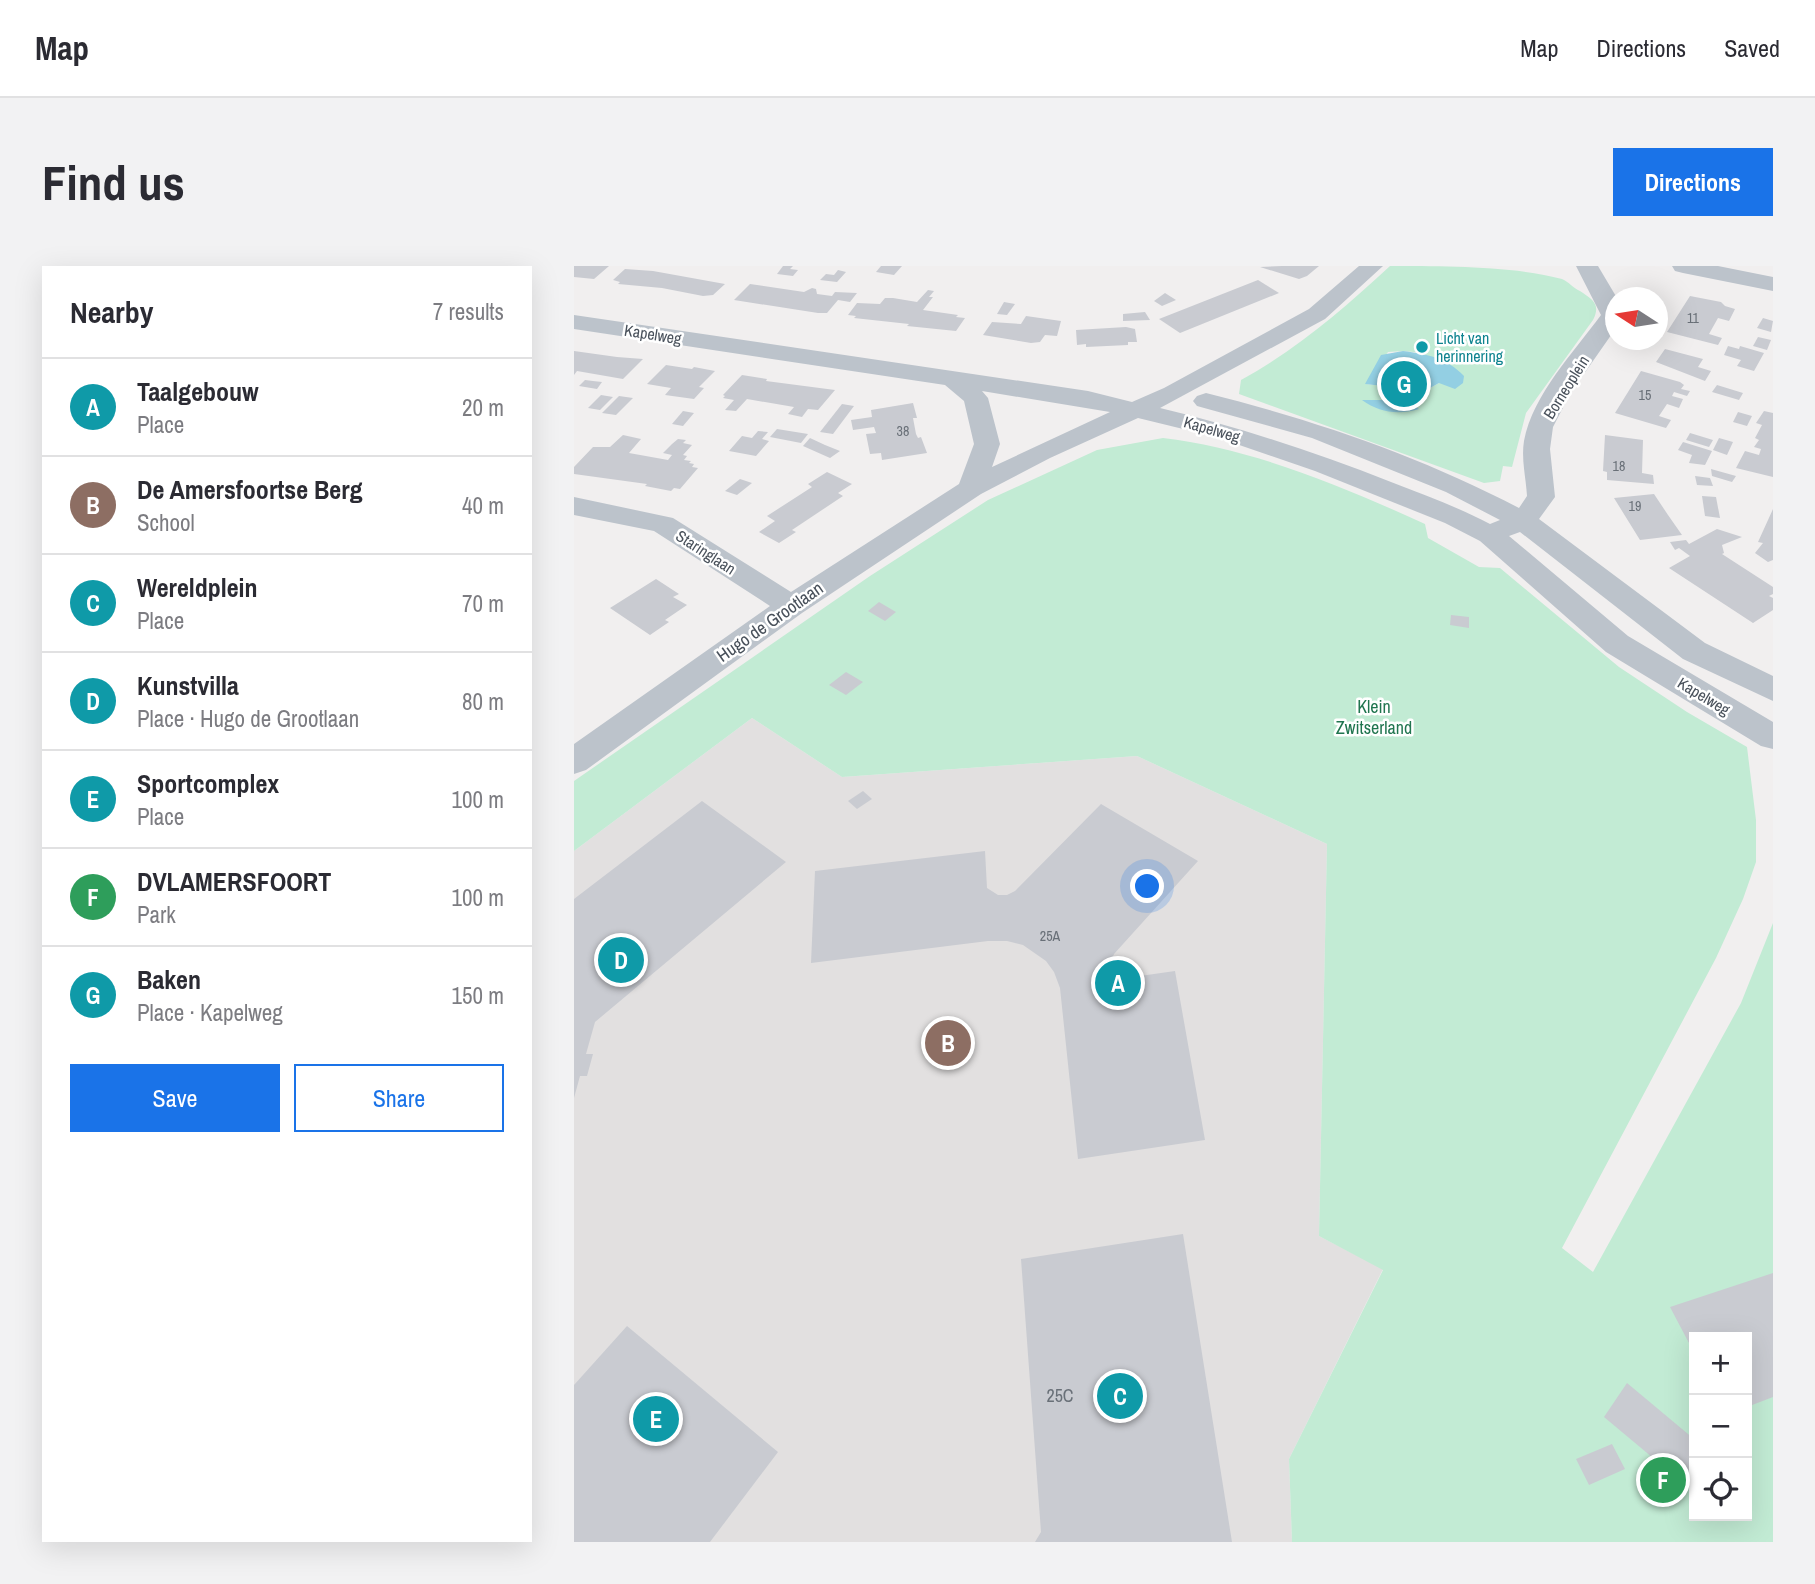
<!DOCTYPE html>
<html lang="en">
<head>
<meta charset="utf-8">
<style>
  :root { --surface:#fff; --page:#f2f2f3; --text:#2b2b33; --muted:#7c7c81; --line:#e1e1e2; --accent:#1a73e8 }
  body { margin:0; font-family:"Archivo Narrow",sans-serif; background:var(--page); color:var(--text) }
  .controls { position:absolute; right:21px; bottom:21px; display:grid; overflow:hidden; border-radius:0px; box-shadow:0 7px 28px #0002 }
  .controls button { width:63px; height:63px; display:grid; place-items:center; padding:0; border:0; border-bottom:2px solid var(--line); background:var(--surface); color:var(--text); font:35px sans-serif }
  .compass { position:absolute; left:1031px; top:21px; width:63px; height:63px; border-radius:50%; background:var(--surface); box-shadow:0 7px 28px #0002; rotate:282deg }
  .you { position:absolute; left:574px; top:621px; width:24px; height:24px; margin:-18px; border:5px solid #fff; border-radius:50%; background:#1a73e8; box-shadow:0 0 0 10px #1a73e833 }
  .badge { display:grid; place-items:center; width:46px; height:46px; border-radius:50%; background:var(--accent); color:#fff; font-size:23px; font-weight:700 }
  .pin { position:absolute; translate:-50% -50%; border:4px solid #fff; box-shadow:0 2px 7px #0006 }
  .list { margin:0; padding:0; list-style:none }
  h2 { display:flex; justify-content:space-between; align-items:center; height:91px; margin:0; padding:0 28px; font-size:30px }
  h2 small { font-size:23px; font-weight:400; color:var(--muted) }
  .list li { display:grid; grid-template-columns:46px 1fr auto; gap:21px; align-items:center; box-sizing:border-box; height:98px; padding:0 28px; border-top:2px solid var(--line) }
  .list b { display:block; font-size:26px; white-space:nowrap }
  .list p { margin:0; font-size:23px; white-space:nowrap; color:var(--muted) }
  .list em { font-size:23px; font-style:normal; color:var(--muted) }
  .actions { display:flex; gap:14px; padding:21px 28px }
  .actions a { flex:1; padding:16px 0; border:2px solid var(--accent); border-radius:0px; text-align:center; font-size:24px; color:var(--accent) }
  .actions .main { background:var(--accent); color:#fff }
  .icon { flex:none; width:38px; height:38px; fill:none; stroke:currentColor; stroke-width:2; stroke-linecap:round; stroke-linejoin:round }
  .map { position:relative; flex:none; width:1199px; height:1276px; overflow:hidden; border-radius:0px }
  header { display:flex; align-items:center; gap:42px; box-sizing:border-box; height:98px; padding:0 35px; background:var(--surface); border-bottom:2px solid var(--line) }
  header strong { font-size:33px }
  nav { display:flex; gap:38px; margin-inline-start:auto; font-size:24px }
  .intro { display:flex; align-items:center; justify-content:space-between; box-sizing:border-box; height:168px; padding:0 42px }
  h1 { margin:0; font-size:49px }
  .button { padding:18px 32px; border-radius:0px; background:var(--accent); color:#fff; font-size:24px; font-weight:700 }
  main { display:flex; gap:42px; padding:0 42px }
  aside { flex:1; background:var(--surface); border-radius:0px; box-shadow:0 7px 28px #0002 }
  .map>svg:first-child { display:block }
  .education { fill:#e2e0e0 }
  .green { fill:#c2ebd4; fill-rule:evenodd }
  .water { fill:#93cfe3 }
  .building { fill:#c9cbd1 }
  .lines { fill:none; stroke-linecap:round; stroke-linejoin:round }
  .minor { fill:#bcc3cb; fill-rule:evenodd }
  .tertiary { fill:#bcc3cb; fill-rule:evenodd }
  .culture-dot { fill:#0f9aa8; stroke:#fff; stroke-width:2.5 }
  .labels { text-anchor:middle; stroke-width:5; stroke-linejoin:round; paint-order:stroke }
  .number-label { font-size:14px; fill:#697078 }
  .far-street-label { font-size:16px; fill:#49515b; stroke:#fff }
  .far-culture-label { font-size:16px; fill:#0d838f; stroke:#fff; text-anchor:start }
  .street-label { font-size:18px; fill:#49515b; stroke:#fff }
  .park-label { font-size:18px; fill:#20754f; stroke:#fff }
  .near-number-label { font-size:18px; fill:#697078 }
</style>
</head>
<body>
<header>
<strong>Map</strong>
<nav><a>Map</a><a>Directions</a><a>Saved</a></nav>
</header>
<div class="intro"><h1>Find us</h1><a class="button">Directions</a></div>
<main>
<aside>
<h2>Nearby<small>7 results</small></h2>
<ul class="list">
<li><span class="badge" style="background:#0f9aa8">A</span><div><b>Taalgebouw</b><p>Place</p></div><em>20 m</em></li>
<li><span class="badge" style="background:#8d6e63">B</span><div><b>De Amersfoortse Berg</b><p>School</p></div><em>40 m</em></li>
<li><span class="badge" style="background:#0f9aa8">C</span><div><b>Wereldplein</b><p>Place</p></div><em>70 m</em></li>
<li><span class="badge" style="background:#0f9aa8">D</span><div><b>Kunstvilla</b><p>Place · Hugo de Grootlaan</p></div><em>80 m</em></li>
<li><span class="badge" style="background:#0f9aa8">E</span><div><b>Sportcomplex</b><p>Place</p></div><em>100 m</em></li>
<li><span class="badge" style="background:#2e9e5b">F</span><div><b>DVLAMERSFOORT</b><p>Park</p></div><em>100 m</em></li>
<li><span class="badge" style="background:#0f9aa8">G</span><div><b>Baken</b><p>Place · Kapelweg</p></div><em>150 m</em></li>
</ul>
<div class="actions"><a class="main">Save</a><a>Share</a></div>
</aside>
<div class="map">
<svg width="1199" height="1276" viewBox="0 0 1199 1276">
  <rect width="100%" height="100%" fill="#f1efef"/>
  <polygon class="education" points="178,452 268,511 563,490 753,578 745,970 809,1003 715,1193 718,1276 0,1276 0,585"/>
  <g class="green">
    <path d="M816,0c51,0 126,0 172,13 7,3 11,9 18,12 13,9 21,13 13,29l-67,93 -14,54 -9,-1 -3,15 -16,2 -245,-89 2,-14c58,-32 101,-70 149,-114zM830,85l18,2 17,30 -32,18 11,8 -54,-9 18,1 1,-15 -17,-2 22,-32z"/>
    <path d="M589,172c88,10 181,49 262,86l3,14 51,29 21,1 119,99 68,45 60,35 9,73v42l-13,37 -27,59 -154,290 31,24 148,-269 32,-80v619h-481l-3,-83 94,-189 -64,-34 8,-392 -190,-88 -295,21 -90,-59 -178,133v-70l296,-205 118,-76 109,-50zM1120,1071h53v179h-53z"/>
  </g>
  <path class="water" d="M829,85c24,3 44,7 61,25l-1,7 -8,6 -16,-6 -32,18 12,8c-21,6 -39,4 -57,-9h20l1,-14 -18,-2 16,-29z"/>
  <g class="building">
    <polygon points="0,0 35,0 20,13 0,11"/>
    <polygon points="209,0 219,0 216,3 224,4 219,10 203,8"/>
    <polygon points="307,0 328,0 320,9 302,6"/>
    <polygon points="708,0 745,0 733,10 725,13 686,1"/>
    <polygon points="51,3 79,5 151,18 139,29 129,30 88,22 44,18 46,16 39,14"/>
    <polygon points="264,4 272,6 263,16 246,14 252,8 260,9"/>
    <polygon points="684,14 705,27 606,67 585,53"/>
    <polygon points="176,18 230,26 238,22 242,23 243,28 258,30 261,26 283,27 276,36 264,34 253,47 244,47 160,34"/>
    <polygon points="354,24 360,25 355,31 359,31 349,44 384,49 382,51 391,52 382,65 333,60 335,58 280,52 282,50 274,49 283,37 306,38 311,32 319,32 343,36"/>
    <polygon points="591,27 602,34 588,40 580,35"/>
    <polygon points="1116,30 1147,36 1151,40 1161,43 1155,55 1144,52 1135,68 1148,72 1144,79 1093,66"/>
    <polygon points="430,36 441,38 433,49 423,48"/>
    <polygon points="571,46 576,54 549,55 549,48"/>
    <polygon points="452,50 487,55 483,70 471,69 466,76 457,77 409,69 418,56 447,58"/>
    <polygon points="1189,52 1199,55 1197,66 1183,62"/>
    <polygon points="552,61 561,63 563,76 554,76 554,79 512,81 512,78 503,79 502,64"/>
    <polygon points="1184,71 1197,74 1193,84 1179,80"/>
    <polygon points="1154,80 1165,83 1166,80 1190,87 1180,105 1163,100 1167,94 1150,89"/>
    <polygon points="1091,83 1129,93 1124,101 1137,105 1131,115 1082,96"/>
    <polygon points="0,85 43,91 69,93 49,113 3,105 0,109"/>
    <polygon points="92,99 118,103 120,101 141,105 125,121 130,122 120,133 91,129 97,122 73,118"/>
    <polygon points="1067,105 1106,116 1110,119 1107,123 1116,125 1113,130 1100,126 1098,130 1109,133 1105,142 1093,138 1085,150 1097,154 1092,162 1041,147"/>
    <polygon points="168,109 193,113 192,115 261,124 244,144 234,143 228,151 214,148 220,141 173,133 162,145 151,144 160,134 149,132 151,130 149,129"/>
    <polygon points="11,114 19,115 28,116 23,123 5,120"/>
    <polygon points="1143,119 1169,127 1165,134 1138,126"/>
    <polygon points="27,129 39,131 26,144 14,142"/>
    <polygon points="45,130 59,132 42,149 28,147"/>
    <polygon points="339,137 343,152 339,152 342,168 344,172 347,171 353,187 308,194 307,187 296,188 292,168 302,167 300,161 279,164 277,154 298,151 297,144"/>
    <polygon points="268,138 280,140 259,168 246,166"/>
    <polygon points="109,145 120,147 109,160 98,158"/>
    <polygon points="1190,145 1199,147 1199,211 1162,202 1171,185 1185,189 1187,183 1180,181 1185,174 1181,172 1188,159 1182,157"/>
    <polygon points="1164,146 1178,150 1173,160 1159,156"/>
    <polygon points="203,163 234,168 227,177 196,171"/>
    <polygon points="184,165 194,166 188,173 195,175 182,190 155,185 168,170 178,172"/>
    <polygon points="1116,167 1139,174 1135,181 1112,174"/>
    <polygon points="49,169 67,173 55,187 94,194 98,189 89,187 98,178 104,173 112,174 109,177 118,179 109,189 113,190 110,194 117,195 115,197 120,198 118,201 124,202 106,223 100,222 97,225 71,220 73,218 0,208 0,201 19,181 36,181"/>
    <polygon points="1031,169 1069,174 1068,207 1079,209 1080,218 1033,214 1033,206 1029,205"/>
    <polygon points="236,172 251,179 266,185 256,192 229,180"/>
    <polygon points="1145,172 1159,176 1153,189 1139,184"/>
    <polygon points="1109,176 1138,185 1131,199 1115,197 1118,189 1104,184"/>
    <polygon points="1137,203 1162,210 1158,216 1138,210"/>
    <polygon points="253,206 278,218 264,227 269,230 218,264 222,266 205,277 185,266 201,255 193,250 238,221 234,218"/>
    <polygon points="1121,210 1136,212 1139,220 1123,219"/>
    <polygon points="166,213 178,217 163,229 151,225"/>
    <polygon points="1080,228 1094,249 1108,269 1066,274 1040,232"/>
    <polygon points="1128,230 1142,231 1146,252 1131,250"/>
    <polygon points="1199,243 1199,294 1194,296 1181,287 1189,277 1184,276"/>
    <polygon points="1143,263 1168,271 1148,279 1150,287 1148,288 1199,321 1199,328 1195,330 1199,332 1199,344 1179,357 1095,302 1116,290 1105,282 1101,284 1096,276 1112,274 1115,278"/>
    <polygon points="82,313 105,328 99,331 113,339 91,354 95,356 76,369 36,342"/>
    <polygon points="305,336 322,346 311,355 294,345"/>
    <polygon points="877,349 895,351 895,362 876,359"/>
    <polygon points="272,406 289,416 272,429 255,419"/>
    <polygon points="289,525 298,533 283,543 274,535"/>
    <polygon points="128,535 212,596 21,756 12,788 19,788 13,810 6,810 0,832 0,633"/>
    <polygon points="527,538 624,595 540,688 537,696 539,704 552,712 601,705 631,874 504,893 486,722 480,706 472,695 449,679 433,675 414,675 237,697 241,605 411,585 413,622 424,629 433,629 441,625"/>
    <polygon points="609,968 658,1276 461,1276 467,1266 447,993"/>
    <polygon points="1199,1007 1199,1131 1173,1141 1173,1071 1120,1071 1120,1079 1116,1079 1096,1041"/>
    <polygon points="53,1060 204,1186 136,1276 0,1276 0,1119"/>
    <polygon points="1053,1117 1120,1173 1120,1197 1109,1217 1030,1151"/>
    <polygon points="1038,1178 1051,1203 1015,1219 1002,1193"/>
  </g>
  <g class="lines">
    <path class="minor" d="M785,0h24l-58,53 -165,89c79,19 155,44 231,74 33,13 67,25 99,42l10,-4 -54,-28 -134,-54 -115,-32 -4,-5 4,-5 9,-3c108,27 214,63 313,115l8,-12c-1,-18 -6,-37 -3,-55 9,-47 50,-89 77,-126l-25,-49h22l19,32 -1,30 -46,66 -17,33 -3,22 5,48 -16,22 166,124 68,33v25l-90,-42 -163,-127 -11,4 119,100 145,86v27l-12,-3 -155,-94 -126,-111 -35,-18 -130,-52 -99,-34 -78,-19 -88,40 -69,36 -179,119 -216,157 -12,4v-30l196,-138 -116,-75 -80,-16v-18l99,21 118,74 168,-108 15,-40 -10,-43 -19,-16 -371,-56v-14l514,76 44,11 32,-14 145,-79zM408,125l128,21 -118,55 8,-23 -12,-46z"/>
    <polygon class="tertiary" points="1098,0 1144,0 1199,11 1199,25 1109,7 1101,5"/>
  </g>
  <circle class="culture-dot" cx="848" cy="81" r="7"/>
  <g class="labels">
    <g class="number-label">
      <text x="1119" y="57">11</text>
      <text x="1071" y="134">15</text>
      <text x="329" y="170">38</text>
      <text x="1045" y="205">18</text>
      <text x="1061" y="245">19</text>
      <text x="476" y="675">25A</text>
    </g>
    <g class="far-street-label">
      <text transform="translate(79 68) rotate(9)" y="6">Kapelweg</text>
      <text transform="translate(992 121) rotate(-58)" y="6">Borneoplein</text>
      <text transform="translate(638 163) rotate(16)" y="6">Kapelweg</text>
      <text transform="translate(132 286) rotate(33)" y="6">Staringlaan</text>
      <text transform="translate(1130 430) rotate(31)" y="6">Kapelweg</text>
    </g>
    <g class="far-culture-label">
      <text x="862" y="78">Licht van<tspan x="862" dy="18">herinnering</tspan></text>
    </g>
    <g class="street-label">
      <text transform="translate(196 356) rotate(-35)" y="6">Hugo de Grootlaan</text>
    </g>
    <g class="park-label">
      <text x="800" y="447">Klein<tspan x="800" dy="21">Zwitserland</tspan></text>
    </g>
    <g class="near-number-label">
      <text x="486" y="1136">25C</text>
    </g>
  </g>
</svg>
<div class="controls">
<button>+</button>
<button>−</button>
<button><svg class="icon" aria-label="locate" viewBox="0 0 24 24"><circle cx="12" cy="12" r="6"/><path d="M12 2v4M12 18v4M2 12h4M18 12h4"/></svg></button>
</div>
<svg class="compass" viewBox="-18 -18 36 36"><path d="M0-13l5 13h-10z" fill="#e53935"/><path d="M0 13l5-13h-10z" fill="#7c7c81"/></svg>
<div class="you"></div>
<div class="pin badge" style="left:544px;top:717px;background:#0f9aa8">A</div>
<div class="pin badge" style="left:374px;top:777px;background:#8d6e63">B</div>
<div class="pin badge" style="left:546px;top:1130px;background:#0f9aa8">C</div>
<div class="pin badge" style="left:47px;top:694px;background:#0f9aa8">D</div>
<div class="pin badge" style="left:82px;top:1153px;background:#0f9aa8">E</div>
<div class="pin badge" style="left:1089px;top:1214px;background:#2e9e5b">F</div>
<div class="pin badge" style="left:830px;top:118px;background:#0f9aa8">G</div>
</div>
</main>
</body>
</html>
